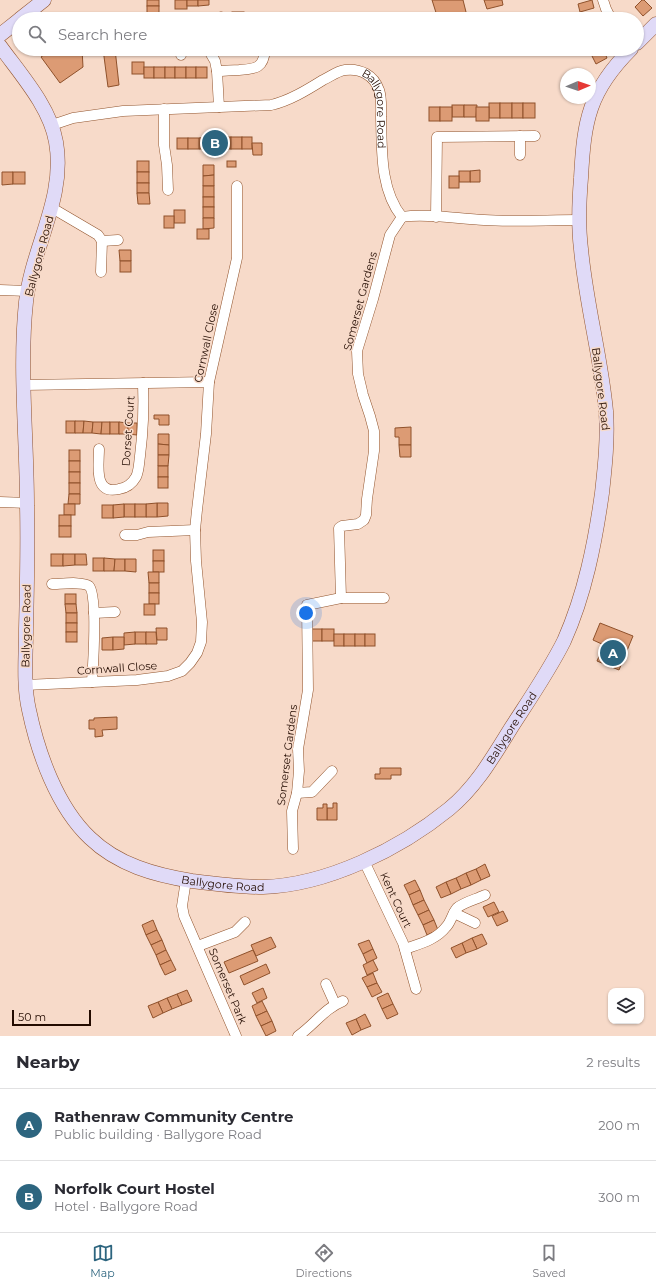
<!DOCTYPE html>
<html lang="en">
<head>
<meta charset="utf-8">
<style>
  :root { --surface:#fff; --page:#f7f7f7; --text:#2b2b33; --muted:#7c7c81; --line:#e1e1e2; --accent:#2d657f }
  body { margin:0; font-family:Montserrat,sans-serif; background:var(--page); color:var(--text) }
  .controls { position:absolute; right:12px; bottom:12px; display:grid; overflow:hidden; border-radius:8px; box-shadow:0 1px 3px #0004 }
  .controls button { width:36px; height:36px; display:grid; place-items:center; padding:0; border:0; border-bottom:1px solid var(--line); background:var(--surface); color:var(--text); font:20px sans-serif }
  .compass { position:absolute; left:560px; top:68px; width:36px; height:36px; border-radius:50%; background:var(--surface); box-shadow:0 1px 3px #0004; rotate:88deg }
  .scale { position:absolute; left:12px; bottom:10px; width:79px; box-sizing:border-box; padding-left:4px; border:2px solid #230b00; border-top:0; font-size:11px; line-height:14px; white-space:nowrap; color:#230b00; -webkit-text-stroke:3px #f7dac9; paint-order:stroke }
  .you { position:absolute; left:306px; top:613px; width:14px; height:14px; margin:-10px; border:3px solid #fff; border-radius:50%; background:#1a73e8; box-shadow:0 0 0 6px #1a73e833 }
  .badge { display:grid; place-items:center; width:26px; height:26px; border-radius:50%; background:var(--accent); color:#fff; font-size:13px; font-weight:700 }
  .pin { position:absolute; translate:-50% -50%; border:2px solid #fff; box-shadow:0 1px 4px #0006 }
  .list { margin:0; padding:0; list-style:none }
  h2 { display:flex; justify-content:space-between; align-items:center; height:52px; margin:0; padding:0 16px; font-size:17px }
  h2 small { font-size:13px; font-weight:400; color:var(--muted) }
  .list li { display:grid; grid-template-columns:26px 1fr auto; gap:12px; align-items:center; box-sizing:border-box; height:72px; padding:0 16px; border-top:1px solid var(--line) }
  .list b { display:block; font-size:15px; white-space:nowrap }
  .list p { margin:0; font-size:13px; white-space:nowrap; color:var(--muted) }
  .list em { font-size:13px; font-style:normal; color:var(--muted) }
  .icon { flex:none; width:22px; height:22px; fill:none; stroke:currentColor; stroke-width:2; stroke-linecap:round; stroke-linejoin:round }
  .map { position:relative; flex:none; width:656px; height:1036px; overflow:hidden }
  .search { position:absolute; background:var(--surface); box-shadow:0 1px 3px #0004; left:12px; right:12px; top:12px; height:44px; display:flex; align-items:center; gap:10px; box-sizing:border-box; padding:0 14px; border-radius:22px; color:var(--muted); font-size:15px }
  .sheet { height:196px; background:var(--surface) }
  nav { display:flex; justify-content:space-around; align-items:center; box-sizing:border-box; height:56px; border-top:1px solid var(--line); background:var(--surface); font-size:11px; color:var(--muted) }
  nav a { display:grid; justify-items:center; gap:2px }
  nav .on { color:var(--accent) }
  .map>svg:first-child { display:block }
  .building { fill:#dc9b74; stroke:#8f512b }
  .lines { fill:none; stroke-linecap:round; stroke-linejoin:round }
  .street-casing { stroke:#92542d; stroke-width:11 }
  .secondary-casing { stroke:#92542d; stroke-width:15 }
  .street { stroke:#fff; stroke-width:10 }
  .secondary { stroke:#e0daf7; stroke-width:14 }
  .labels { text-anchor:middle; stroke-width:3; stroke-linejoin:round; paint-order:stroke }
  .street-label { font-size:11px; fill:#230b00; stroke:#f7dac9 }
</style>
</head>
<body>
<div class="map">
<svg width="656" height="1036" viewBox="0 0 656 1036">
  <rect width="100%" height="100%" fill="#f7dac9"/>
  <g class="building">
    <rect x="147" y="0" width="12" height="6"/>
    <rect x="175" y="0" width="12" height="9"/>
    <rect x="187" y="0" width="11" height="6"/>
    <polygon points="198,0 209,0 209,5 198,6"/>
    <polygon points="432,0 463,0 467,16 458,19 438,19"/>
    <polygon points="484,0 502,0 503,5 487,9"/>
    <polygon points="592,0 594,8 580,12 578,4"/>
    <polygon points="642,0 644,0 652,8 643,16 635,7"/>
    <rect x="147" y="6" width="12" height="11"/>
    <rect x="232" y="12" width="12" height="7"/>
    <polygon points="111,13 112,19 99,19 98,14"/>
    <polygon points="52,49 82,49 83,67 60,83 41,57"/>
    <polygon points="103,49 115,49 119,85 108,87"/>
    <rect x="233" y="49" width="12" height="6"/>
    <polygon points="597,49 603,49 607,58 596,64 590,52"/>
    <rect x="132" y="62" width="12" height="12"/>
    <rect x="144" y="67" width="10" height="11"/>
    <rect x="154" y="67" width="11" height="11"/>
    <rect x="165" y="67" width="10" height="11"/>
    <rect x="175" y="67" width="11" height="11"/>
    <rect x="186" y="67" width="10" height="11"/>
    <rect x="196" y="67" width="11" height="11"/>
    <rect x="489" y="103" width="11" height="15"/>
    <rect x="500" y="103" width="12" height="15"/>
    <rect x="512" y="103" width="11" height="15"/>
    <rect x="523" y="103" width="12" height="15"/>
    <rect x="452" y="105" width="12" height="12"/>
    <polygon points="464,105 477,105 476,117 464,117"/>
    <rect x="429" y="107" width="11" height="14"/>
    <rect x="440" y="107" width="12" height="14"/>
    <rect x="476" y="107" width="13" height="14"/>
    <polygon points="209,137 220,137 220,149 210,149"/>
    <polygon points="209,137 210,149 199,149 199,138"/>
    <rect x="220" y="137" width="11" height="12"/>
    <rect x="231" y="137" width="11" height="12"/>
    <rect x="242" y="137" width="10" height="12"/>
    <rect x="177" y="138" width="11" height="11"/>
    <rect x="188" y="138" width="11" height="11"/>
    <polygon points="252,143 262,143 262,155 253,155"/>
    <rect x="137" y="161" width="12" height="11"/>
    <rect x="227" y="161" width="9" height="6"/>
    <polygon points="203,165 214,165 214,175 203,176"/>
    <polygon points="480,170 480,182 470,182 470,171"/>
    <rect x="459" y="171" width="11" height="11"/>
    <polygon points="2,172 13,172 13,184 2,185"/>
    <rect x="13" y="172" width="12" height="12"/>
    <rect x="137" y="172" width="12" height="11"/>
    <polygon points="214,175 214,186 203,186 203,176"/>
    <rect x="449" y="176" width="10" height="12"/>
    <rect x="137" y="183" width="12" height="10"/>
    <rect x="203" y="186" width="11" height="11"/>
    <polygon points="137,193 149,193 150,204 138,204"/>
    <rect x="203" y="197" width="11" height="10"/>
    <rect x="203" y="207" width="11" height="11"/>
    <rect x="174" y="210" width="11" height="13"/>
    <rect x="164" y="216" width="10" height="12"/>
    <polygon points="203,218 214,218 214,228 203,229"/>
    <rect x="197" y="229" width="12" height="10"/>
    <polygon points="119,250 131,250 131,261 120,261"/>
    <rect x="120" y="261" width="11" height="11"/>
    <polygon points="154,415 169,415 169,425 159,425 159,419 154,419"/>
    <rect x="66" y="421" width="9" height="12"/>
    <polygon points="75,421 84,421 83,433 75,433"/>
    <polygon points="84,421 93,422 92,433 83,433"/>
    <polygon points="93,422 102,422 101,434 92,433"/>
    <polygon points="102,422 110,422 110,434 101,434"/>
    <rect x="110" y="422" width="9" height="12"/>
    <polygon points="119,422 128,423 128,434 119,434"/>
    <polygon points="128,423 137,423 137,435 128,434"/>
    <polygon points="411,427 411,445 399,445 399,437 395,437 395,428"/>
    <polygon points="158,434 169,434 169,445 158,444"/>
    <polygon points="158,444 169,445 169,455 158,455"/>
    <polygon points="399,445 411,445 411,457 400,457"/>
    <rect x="69" y="450" width="11" height="11"/>
    <polygon points="158,455 169,455 168,466 158,466"/>
    <rect x="69" y="461" width="11" height="11"/>
    <rect x="158" y="466" width="10" height="11"/>
    <rect x="69" y="472" width="11" height="11"/>
    <rect x="158" y="477" width="10" height="11"/>
    <rect x="69" y="483" width="11" height="11"/>
    <polygon points="69,494 80,494 80,504 68,504"/>
    <polygon points="157,503 168,503 168,516 157,517"/>
    <polygon points="157,503 157,517 146,517 146,504"/>
    <rect x="64" y="504" width="11" height="11"/>
    <rect x="124" y="504" width="11" height="13"/>
    <polygon points="124,504 124,517 113,518 113,505"/>
    <rect x="135" y="504" width="11" height="13"/>
    <rect x="102" y="505" width="11" height="13"/>
    <rect x="59" y="515" width="12" height="11"/>
    <rect x="59" y="526" width="12" height="11"/>
    <rect x="153" y="550" width="11" height="11"/>
    <rect x="51" y="554" width="12" height="12"/>
    <polygon points="63,554 75,554 75,565 63,566"/>
    <polygon points="75,554 86,554 87,565 75,565"/>
    <rect x="93" y="558" width="11" height="13"/>
    <polygon points="104,558 115,559 114,571 104,571"/>
    <polygon points="115,559 125,559 125,571 114,571"/>
    <polygon points="125,559 136,559 136,572 125,571"/>
    <rect x="153" y="561" width="11" height="11"/>
    <polygon points="148,572 159,572 159,583 149,583"/>
    <rect x="149" y="583" width="10" height="10"/>
    <rect x="149" y="593" width="10" height="11"/>
    <rect x="65" y="594" width="11" height="10"/>
    <polygon points="65,604 76,604 77,613 66,613"/>
    <rect x="144" y="604" width="11" height="11"/>
    <rect x="66" y="613" width="11" height="10"/>
    <rect x="66" y="623" width="11" height="9"/>
    <polygon points="600,623 633,636 619,670 597,661 604,645 593,640"/>
    <polygon points="156,628 167,628 167,640 157,640"/>
    <rect x="311" y="629" width="11" height="12"/>
    <rect x="322" y="629" width="12" height="12"/>
    <rect x="66" y="632" width="11" height="10"/>
    <rect x="135" y="632" width="11" height="12"/>
    <polygon points="135,632 135,644 124,645 124,633"/>
    <polygon points="146,632 156,632 157,644 146,644"/>
    <rect x="334" y="634" width="10" height="12"/>
    <rect x="344" y="634" width="11" height="12"/>
    <rect x="355" y="634" width="10" height="12"/>
    <rect x="365" y="634" width="10" height="12"/>
    <polygon points="113,637 113,650 102,650 102,638"/>
    <polygon points="113,637 124,637 124,649 113,650"/>
    <polygon points="117,717 117,729 102,730 103,736 95,737 95,729 89,729 89,720 94,720 94,718"/>
    <polygon points="380,768 401,768 401,775 391,775 391,779 375,779 375,774 380,774"/>
    <polygon points="333,803 337,803 337,820 327,820 327,808 333,808"/>
    <polygon points="323,804 327,804 327,820 317,820 317,808 323,808"/>
    <polygon points="485,864 490,876 481,880 476,869"/>
    <polygon points="476,869 481,880 471,885 466,873"/>
    <polygon points="466,873 471,885 461,889 456,878"/>
    <polygon points="456,878 461,889 451,894 446,882"/>
    <polygon points="415,880 420,890 409,895 404,885"/>
    <polygon points="446,882 451,894 441,898 436,887"/>
    <polygon points="420,890 424,900 413,905 409,895"/>
    <polygon points="424,900 429,910 418,915 413,905"/>
    <polygon points="494,902 499,912 488,917 483,907"/>
    <polygon points="429,910 434,920 423,925 418,915"/>
    <polygon points="503,911 508,921 497,926 492,916"/>
    <polygon points="153,920 157,930 146,935 142,925"/>
    <polygon points="434,920 438,930 427,935 423,925"/>
    <polygon points="157,930 162,940 151,945 146,935"/>
    <polygon points="482,934 487,944 477,949 472,938"/>
    <polygon points="271,937 276,947 256,956 251,945"/>
    <polygon points="472,938 477,949 466,953 462,943"/>
    <polygon points="162,940 166,950 156,955 151,945"/>
    <polygon points="369,940 373,949 363,954 358,944"/>
    <polygon points="462,943 466,953 456,958 451,948"/>
    <polygon points="373,949 377,958 367,963 363,954"/>
    <polygon points="166,950 171,960 160,965 156,955"/>
    <polygon points="253,950 258,961 229,973 224,962"/>
    <polygon points="171,960 176,970 165,975 160,965"/>
    <polygon points="373,960 378,970 367,975 363,965"/>
    <polygon points="266,964 270,973 244,985 240,976"/>
    <polygon points="373,973 377,983 367,987 362,978"/>
    <polygon points="377,983 382,992 372,997 367,987"/>
    <polygon points="263,988 267,998 257,1003 252,993"/>
    <polygon points="187,990 192,1001 182,1005 177,994"/>
    <polygon points="388,993 393,1004 382,1009 377,998"/>
    <polygon points="177,994 182,1005 172,1009 167,998"/>
    <polygon points="167,998 172,1009 163,1013 158,1002"/>
    <polygon points="262,1001 267,1011 256,1016 252,1006"/>
    <polygon points="158,1002 163,1013 153,1018 148,1006"/>
    <polygon points="393,1004 398,1014 387,1019 382,1009"/>
    <polygon points="267,1011 272,1021 261,1026 256,1016"/>
    <polygon points="365,1014 371,1026 361,1030 356,1019"/>
    <polygon points="356,1019 361,1030 352,1035 346,1023"/>
    <polygon points="272,1021 276,1031 266,1036 261,1026"/>
  </g>
  <g class="lines">
    <defs>
      <g id="street">
        <polyline points="603,0 606,9 611,19"/>
        <polyline points="180,18 180,19"/>
        <polyline points="216,19 221,17"/>
        <polyline points="265,19 265,18"/>
        <polyline points="181,49 181,55"/>
        <polyline points="208,49 215,61 217,71"/>
        <path d="M219,107l-2,-36c7,0 15,-1 22,-1 17,-1 25,-2 26,-21"/>
        <polyline points="164,109 164,145 167,165 168,190"/>
        <path id="s1" d="M52,125l21,-7 50,-7 148,-6c18,-4 36,-15 52,-25 7,-3 14,-9 22,-10 15,-2 29,5 34,20 3,8 2,19 2,27 1,33 -1,73 21,100 24,-4 57,2 82,3 31,2 63,0 95,0"/>
        <polyline points="520,136 520,155"/>
        <polyline points="52,208 98,235 102,241 101,272"/>
        <polyline points="436,217 437,137 535,136"/>
        <polyline points="102,241 118,240"/>
        <polyline points="0,290 28,291"/>
        <polyline points="24,385 209,382"/>
        <path d="M99,449c0,16 -6,46 20,40 7,-1 13,-5 17,-12 3,-6 3,-14 4,-21 3,-24 4,-49 3,-73"/>
        <polyline points="0,502 28,503"/>
        <polyline points="125,535 137,535 148,532 195,530"/>
        <path d="M52,584c8,0 30,-3 37,2 9,7 4,81 3,96"/>
        <polyline points="341,598 384,598"/>
        <polyline points="94,613 115,612"/>
        <polyline points="25,685 137,680 168,676 182,671 190,663 197,653 201,642 202,622 196,561 195,530 197,510 206,434 209,382 237,258 237,186"/>
        <polyline points="297,793 312,792 332,771"/>
        <polyline points="293,849 292,811 297,793 299,771 298,749 308,690 307,605 341,598 339,528 342,526 358,524 364,520 366,515 367,499 374,451 374,431 370,416 363,395 358,374 357,351 373,299 390,235 402,217"/>
        <polyline points="364,861 403,943 416,989"/>
        <polyline points="186,880 182,906 184,916 236,1036"/>
        <polyline points="454,913 475,923"/>
        <polyline points="198,946 235,932 245,922"/>
        <path d="M405,949c14,-5 31,-9 41,-22 5,-5 6,-13 11,-19 7,-6 20,-9 28,-13"/>
        <polyline points="326,984 335,1004"/>
        <path d="M298,1036c16,-11 27,-28 45,-35"/>
      </g>
      <g id="secondary">
        <polyline points="20,19 44,0"/>
        <polyline points="0,35 19,20"/>
        <polyline points="637,43 656,24"/>
        <path id="s2" d="M0,46c21,29 50,61 56,96 10,56 -24,105 -30,160 -7,66 1,137 1,204 1,41 0,82 -1,123 0,27 -3,55 3,81 9,43 28,97 61,128 28,27 65,37 102,43 23,3 47,6 71,6 64,-2 137,-38 186,-78 27,-22 44,-52 62,-81 18,-28 38,-57 53,-87 21,-47 31,-98 38,-148 3,-27 6,-55 4,-82 -5,-54 -20,-107 -25,-162 -3,-24 -2,-47 0,-71 3,-58 8,-87 50,-129"/>
      </g>
    </defs>
    <use href="#street" class="street-casing"/>
    <use href="#secondary" class="secondary-casing"/>
    <use href="#street" class="street"/>
    <use href="#secondary" class="secondary"/>
  </g>
  <g class="labels">
    <g class="street-label">
      <text dy="4" stroke="none"><textPath href="#s1" startOffset="363">Ballygore Road</textPath></text>
      <text transform="translate(39 256) rotate(-75)" y="4">Ballygore Road</text>
      <text transform="translate(360 301) rotate(-75)" y="4">Somerset Gardens</text>
      <text transform="translate(206 343) rotate(-78)" y="4">Cornwall Close</text>
      <text transform="translate(601 389) rotate(83)" y="4">Ballygore Road</text>
      <text transform="translate(128 431) rotate(-86)" y="4">Dorset Court</text>
      <text transform="translate(26 626) rotate(-89)" y="4">Ballygore Road</text>
      <text transform="translate(117 668) rotate(-4)" y="4">Cornwall Close</text>
      <text dy="4" stroke="none"><textPath href="#s2" startOffset="1320">Ballygore Road</textPath></text>
      <text transform="translate(287 755) rotate(-83)" y="4">Somerset Gardens</text>
      <text dy="4" stroke="none"><textPath href="#s2" startOffset="972">Ballygore Road</textPath></text>
      <text transform="translate(396 900) rotate(65)" y="4">Kent Court</text>
      <text transform="translate(228 986) rotate(67)" y="4">Somerset Park</text>
    </g>
  </g>
</svg>
<div class="controls">
<button><svg class="icon" aria-label="layers" viewBox="0 0 24 24"><path d="M12 4l9 5-9 5-9-5zM3 14l9 5 9-5"/></svg></button>
</div>
<svg class="compass" viewBox="-18 -18 36 36"><path d="M0-13l5 13h-10z" fill="#e53935"/><path d="M0 13l5-13h-10z" fill="#7c7c81"/></svg>
<div class="scale">50 m</div>
<div class="you"></div>
<div class="pin badge" style="left:613px;top:653px">A</div>
<div class="pin badge" style="left:215px;top:143px">B</div>
<div class="search"><svg class="icon" aria-label="search" viewBox="0 0 24 24"><circle cx="10" cy="10" r="6"/><path d="M15 15l6 6"/></svg>Search here</div>
</div>
<section class="sheet">
<h2>Nearby<small>2 results</small></h2>
<ul class="list">
<li><span class="badge">A</span><div><b>Rathenraw Community Centre</b><p>Public building · Ballygore Road</p></div><em>200 m</em></li>
<li><span class="badge">B</span><div><b>Norfolk Court Hostel</b><p>Hotel · Ballygore Road</p></div><em>300 m</em></li>
</ul>
</section>
<nav>
<a class="on"><svg class="icon" aria-label="map" viewBox="0 0 24 24"><path d="M3 6l6-2 6 2 6-2v14l-6 2-6-2-6 2zM9 4v14M15 6v14"/></svg>Map</a>
<a><svg class="icon" aria-label="directions" viewBox="0 0 24 24"><path d="M12 3l9 9-9 9-9-9zM9 14v-3h6M13 9l2 2-2 2"/></svg>Directions</a>
<a><svg class="icon" aria-label="saved" viewBox="0 0 24 24"><path d="M7 4h10v16l-5-4-5 4z"/></svg>Saved</a>
</nav>
</body>
</html>
